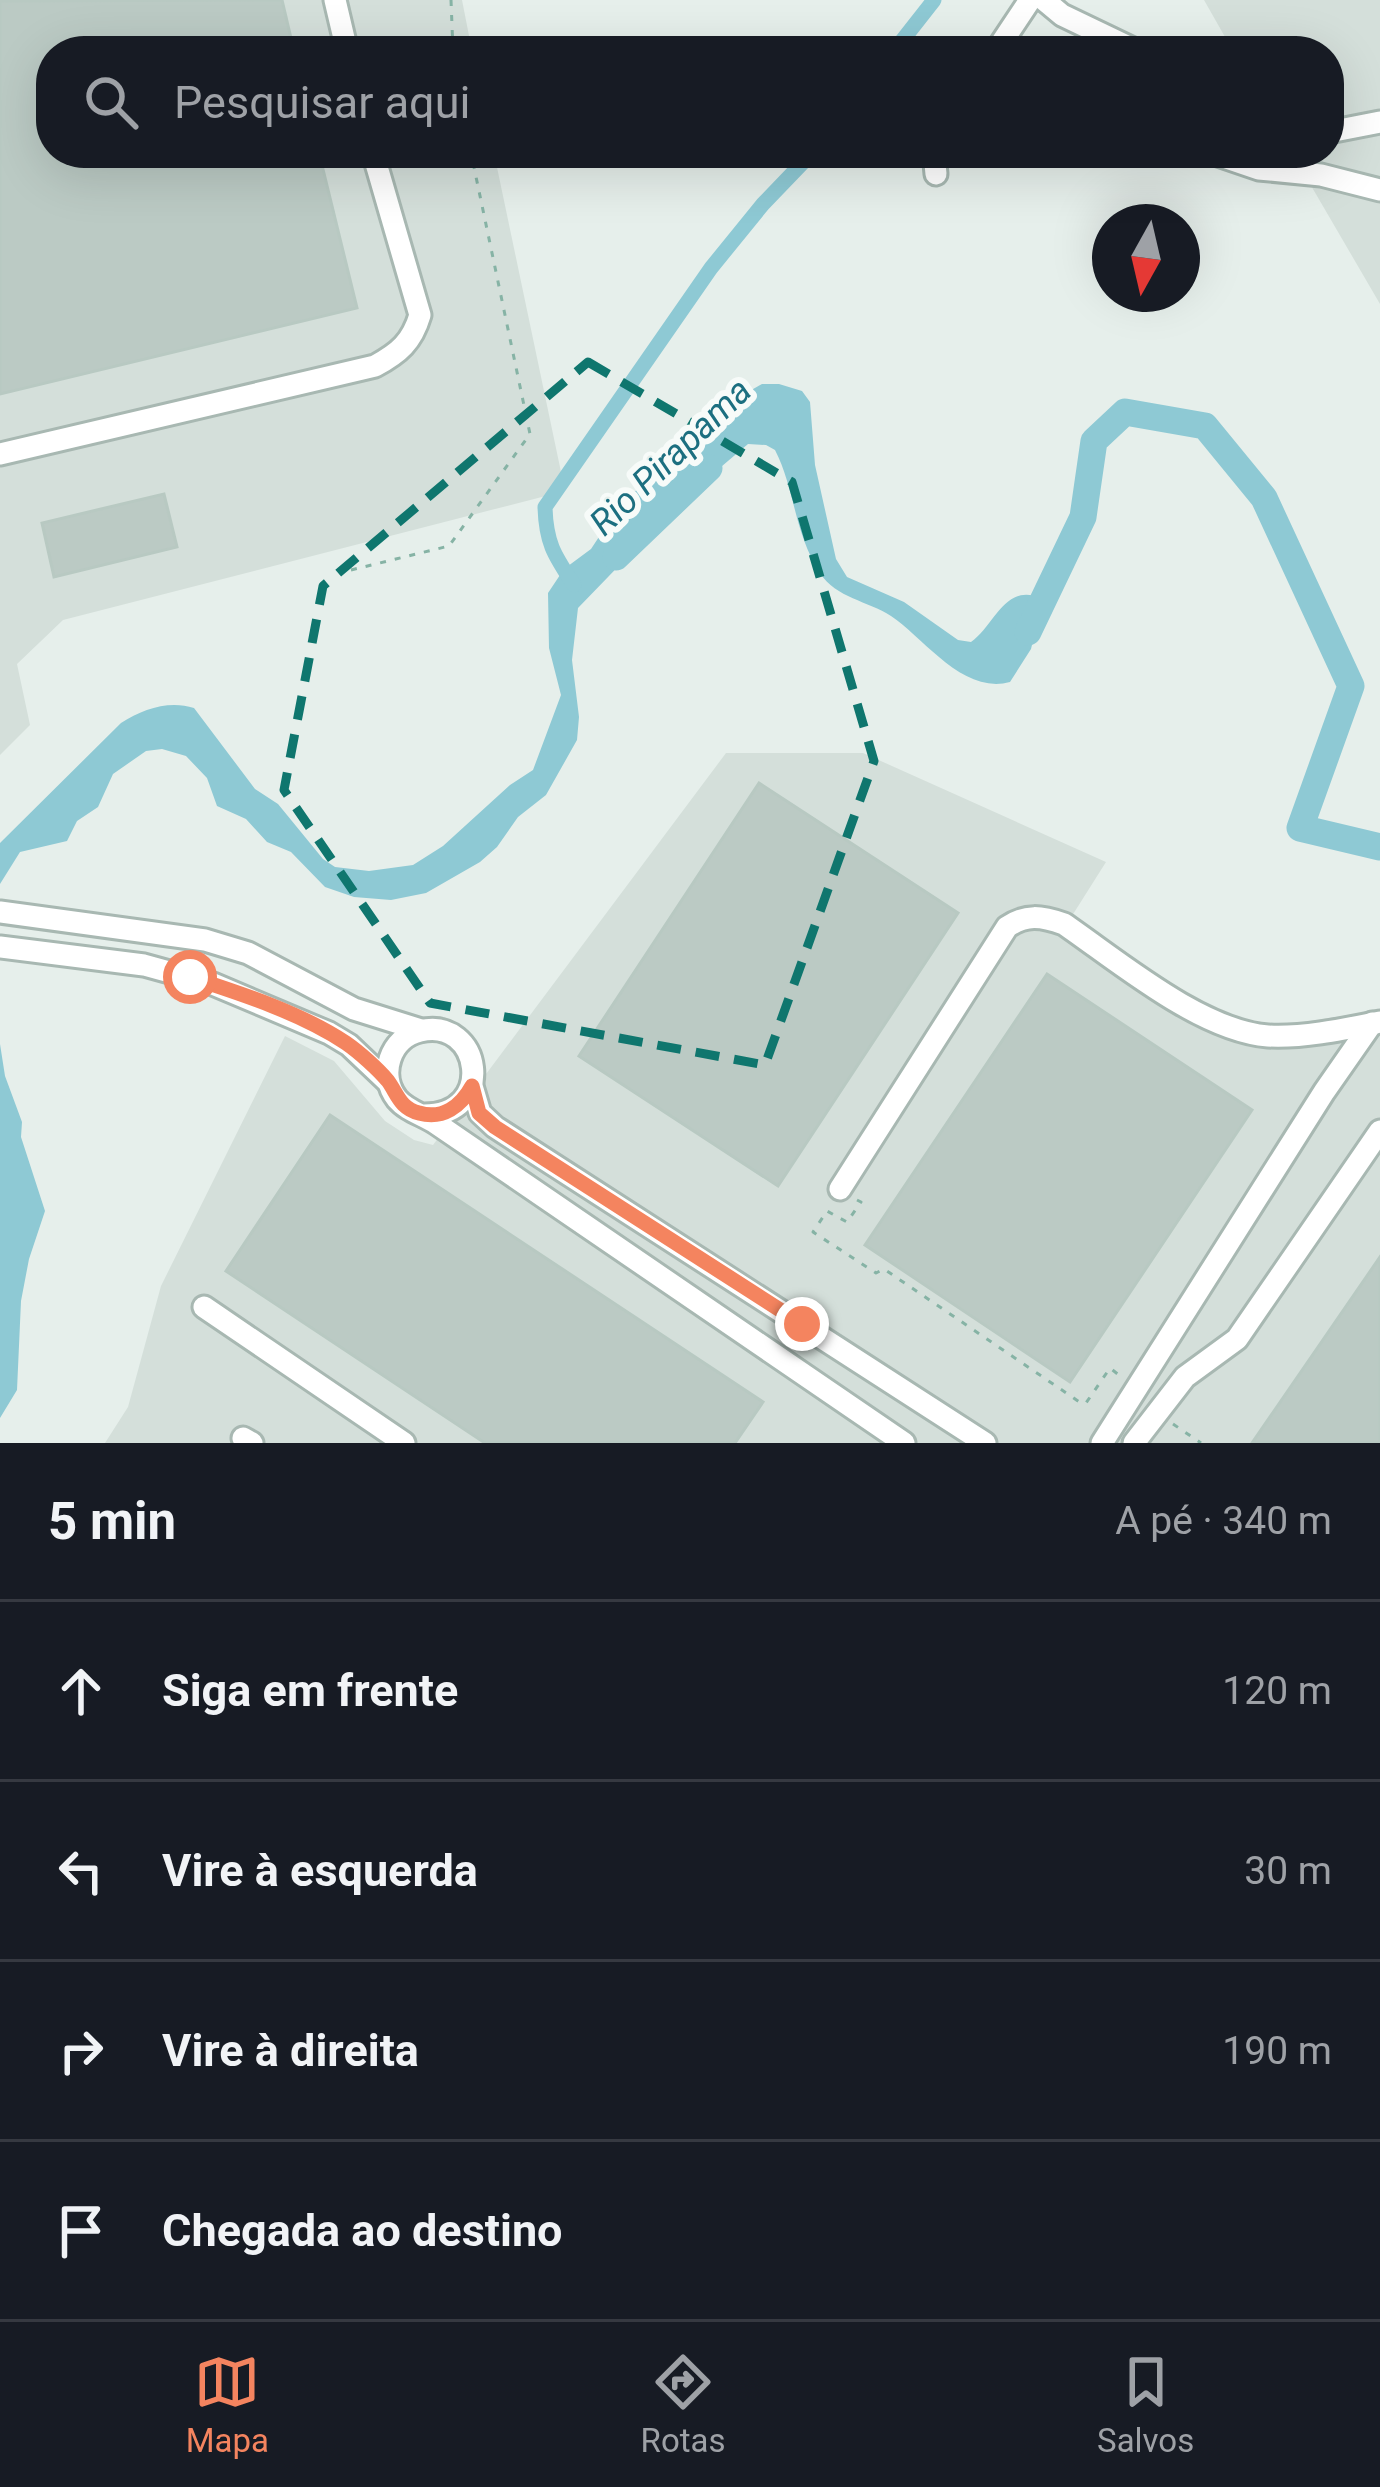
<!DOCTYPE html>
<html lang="pt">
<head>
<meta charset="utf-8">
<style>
  :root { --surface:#171b24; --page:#242831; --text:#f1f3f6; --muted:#9ea1a6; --line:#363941; --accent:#f4845f }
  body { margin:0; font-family:Roboto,sans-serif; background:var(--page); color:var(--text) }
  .compass { position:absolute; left:1092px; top:204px; width:108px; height:108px; border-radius:50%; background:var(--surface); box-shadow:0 12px 48px #0002; rotate:188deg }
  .stop { position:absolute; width:36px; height:36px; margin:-27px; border:9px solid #f4845f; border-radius:50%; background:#fff }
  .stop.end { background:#f4845f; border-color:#fff; box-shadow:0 3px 12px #0008 }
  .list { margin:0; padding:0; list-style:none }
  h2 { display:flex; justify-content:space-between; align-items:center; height:156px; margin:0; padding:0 48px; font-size:51px }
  h2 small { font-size:39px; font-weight:400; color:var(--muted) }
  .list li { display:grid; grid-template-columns:78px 1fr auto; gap:36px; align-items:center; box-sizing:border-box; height:180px; padding:0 48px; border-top:3px solid var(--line) }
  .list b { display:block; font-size:45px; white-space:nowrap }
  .list em { font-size:39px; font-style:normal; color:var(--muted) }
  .icon { flex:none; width:66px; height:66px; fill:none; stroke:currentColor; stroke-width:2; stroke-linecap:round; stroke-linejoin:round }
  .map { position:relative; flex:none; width:1380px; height:1443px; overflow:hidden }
  .search { position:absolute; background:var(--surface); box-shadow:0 12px 48px #0002; left:36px; right:36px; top:36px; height:132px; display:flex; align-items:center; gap:30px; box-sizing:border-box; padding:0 42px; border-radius:48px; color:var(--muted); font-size:45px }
  .sheet { height:876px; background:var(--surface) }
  nav { display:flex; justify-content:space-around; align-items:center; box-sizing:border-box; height:168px; border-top:3px solid var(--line); background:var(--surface); font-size:33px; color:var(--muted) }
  nav a { display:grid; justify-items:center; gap:6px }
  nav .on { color:var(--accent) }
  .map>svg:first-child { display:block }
  .built { fill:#d4dfda }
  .water { fill:#8ec9d4 }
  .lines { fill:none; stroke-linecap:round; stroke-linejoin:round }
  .canal { stroke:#8ec9d4; stroke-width:15 }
  .river { stroke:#8ec9d4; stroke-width:27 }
  .building { fill:#bbcac4; stroke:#b8c9c2; stroke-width:3 }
  .minor-casing { stroke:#a8b8b2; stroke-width:27 }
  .path { stroke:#86b3a5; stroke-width:3; stroke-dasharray:6 9; stroke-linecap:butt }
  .minor { stroke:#fff; stroke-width:21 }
  .route { stroke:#f4845f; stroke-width:15 }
  .marked { fill:none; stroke:#0f766e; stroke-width:9; stroke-dasharray:24 15; stroke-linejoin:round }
  .labels { text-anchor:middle; stroke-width:12; stroke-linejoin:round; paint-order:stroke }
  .water-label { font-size:36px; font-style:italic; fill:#1c6f80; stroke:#f7fbf9 }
</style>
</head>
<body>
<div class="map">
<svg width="1380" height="1443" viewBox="0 0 1380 1443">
  <rect width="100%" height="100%" fill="#e6efeb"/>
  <g class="built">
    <polygon points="0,0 462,0 472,51 51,51 51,153 494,153 565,491 63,620 17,664 30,725 0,755"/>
    <polygon points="1204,0 1380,0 1380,304 1292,153 1329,153 1329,51 1233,51"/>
    <polygon points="726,753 863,753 1106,862 1070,919 1208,1009 1266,1028 1380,1010 1380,1443 105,1443 128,1407 161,1286 285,1036 334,1061 385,1121 414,1140 433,1145"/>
  </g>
  <g class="water">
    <path d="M762,384h17l23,7 8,11 5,63 21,94 11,18 57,25 54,38 13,2c25,-18 34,-61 72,-43l-12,50 -21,33c-47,13 -86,-44 -119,-66 -23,-15 -55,-18 -71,-43 -26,-40 -25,-84 -45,-123l-9,-5 -18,-1 -53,45 -27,10 -18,12 -12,35 -60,62 -6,52 7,57 -2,23 -31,55 -28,22 -21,30 -17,15 -54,31 -35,7 -37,-3 -29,-10 -34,-35 -24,-10 -21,-23 -29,-13 -10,-28 -21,-22 -24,-7 -16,2 -33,23 -15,33 -21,14 -10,20 -47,11 -20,32v-41l121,-120c22,-14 48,-23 73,-15l61,81 23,15 45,55 12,8 34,4 44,-6 30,-19 67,-61 23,-15 28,-75 -12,-47 -1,-55 16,-24 27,-20 33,-50 36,-25 5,-22c22,-11 43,-20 60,-37 14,-13 19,-22 37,-31z"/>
    <polygon points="0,1044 5,1076 22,1122 21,1137 45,1211 29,1259 21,1301 17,1390 0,1418"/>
  </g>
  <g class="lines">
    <g class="canal">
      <polyline points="894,51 934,0"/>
      <path d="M574,585c-19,-29 -28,-41 -29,-78l166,-239 52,-64 49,-51"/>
    </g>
    <g class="river">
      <polyline points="616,557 709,468"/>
      <polyline points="1028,632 1083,517 1094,441 1125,412 1205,426 1264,498 1351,686 1300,828 1380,847"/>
    </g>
  </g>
  <g class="building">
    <polygon points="282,0 294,51 51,51 51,153 319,153 357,308 0,394 0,1"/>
    <polygon points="164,494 177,547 54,577 42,523"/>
    <polygon points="759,783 958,913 778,1186 579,1056"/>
    <polygon points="1047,974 1252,1110 1070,1382 865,1245"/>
    <polygon points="330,1115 763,1402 735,1443 485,1443 226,1271"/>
    <polygon points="1380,1257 1380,1443 1252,1443"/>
  </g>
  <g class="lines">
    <defs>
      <g id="minor">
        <polyline points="335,0 347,51"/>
        <polyline points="1044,0 1062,15 1137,51"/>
        <polyline points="996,51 1030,0"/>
        <polyline points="1329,132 1380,122"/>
        <polyline points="934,153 936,174"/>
        <polyline points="1212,153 1259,169 1321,175 1380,190"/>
        <path d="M0,454l375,-88c24,-13 37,-24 45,-51l-47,-162"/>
        <polyline points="0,912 205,940 248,953 354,1009 421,1030"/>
        <polyline points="0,947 144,965 213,984 329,1033 349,1045 388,1082"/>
        <polyline points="472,1086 480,1113 495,1127 985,1443"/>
        <path d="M423,1115c75,1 58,-99 -3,-84 -30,7 -42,44 -23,68 10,12 27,16 40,25l467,319"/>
        <path d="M840,1189l167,-262c19,-13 34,-11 57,-3 54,37 137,107 204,112 35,2 77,-7 112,-14"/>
        <polyline points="204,1307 404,1443"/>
        <polyline points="243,1438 252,1443"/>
        <polyline points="1102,1443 1324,1092 1372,1023"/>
        <polyline points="1134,1443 1185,1377 1237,1339 1380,1131"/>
      </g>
    </defs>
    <use href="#minor" class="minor-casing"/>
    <g class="path">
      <polyline points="451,0 453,51"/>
      <polyline points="351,570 449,546 530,434 471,153"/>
      <polyline points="857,1200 861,1202 847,1222 827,1211 813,1232 876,1273 884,1269 1081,1403 1086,1403 1110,1368 1124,1379"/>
      <polyline points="1173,1424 1201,1443"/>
    </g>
    <use href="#minor" class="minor"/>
  </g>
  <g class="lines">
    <path class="route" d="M190,977c52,17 111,36 156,66 13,9 32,26 42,38 10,14 12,27 31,32 24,7 42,-7 53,-27l7,27 16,14 307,197"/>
  </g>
  <path class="marked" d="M588,362l204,120 82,279 -109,304 -335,-62 -146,-213 39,-204z"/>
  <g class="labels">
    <g class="water-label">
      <text transform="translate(670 456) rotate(-44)" y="13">Rio Pirapama</text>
    </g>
  </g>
</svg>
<svg class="compass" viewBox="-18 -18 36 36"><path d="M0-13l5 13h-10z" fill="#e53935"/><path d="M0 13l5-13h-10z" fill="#9ea1a6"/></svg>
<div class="stop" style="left:190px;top:977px"></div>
<div class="stop end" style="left:802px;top:1324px"></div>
<div class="search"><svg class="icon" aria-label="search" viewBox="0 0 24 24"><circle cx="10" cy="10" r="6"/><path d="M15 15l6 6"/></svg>Pesquisar aqui</div>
</div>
<section class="sheet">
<h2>5 min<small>A pé · 340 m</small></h2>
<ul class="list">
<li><svg class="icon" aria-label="ahead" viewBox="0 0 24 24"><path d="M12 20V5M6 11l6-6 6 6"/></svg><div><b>Siga em frente</b></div><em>120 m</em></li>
<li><svg class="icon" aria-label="left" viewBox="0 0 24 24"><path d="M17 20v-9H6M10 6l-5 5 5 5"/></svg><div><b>Vire à esquerda</b></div><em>30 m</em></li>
<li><svg class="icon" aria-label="right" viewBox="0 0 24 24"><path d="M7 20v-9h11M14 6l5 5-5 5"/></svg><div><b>Vire à direita</b></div><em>190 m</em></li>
<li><svg class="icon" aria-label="arrive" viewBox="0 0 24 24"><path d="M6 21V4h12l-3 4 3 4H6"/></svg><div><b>Chegada ao destino</b></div></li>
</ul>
</section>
<nav>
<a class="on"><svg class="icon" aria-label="map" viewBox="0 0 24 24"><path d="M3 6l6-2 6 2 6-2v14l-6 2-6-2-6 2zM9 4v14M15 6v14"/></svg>Mapa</a>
<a><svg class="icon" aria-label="directions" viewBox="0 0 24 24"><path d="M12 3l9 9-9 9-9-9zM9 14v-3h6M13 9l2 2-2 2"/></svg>Rotas</a>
<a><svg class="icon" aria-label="saved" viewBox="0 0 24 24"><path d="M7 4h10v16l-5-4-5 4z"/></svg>Salvos</a>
</nav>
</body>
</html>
